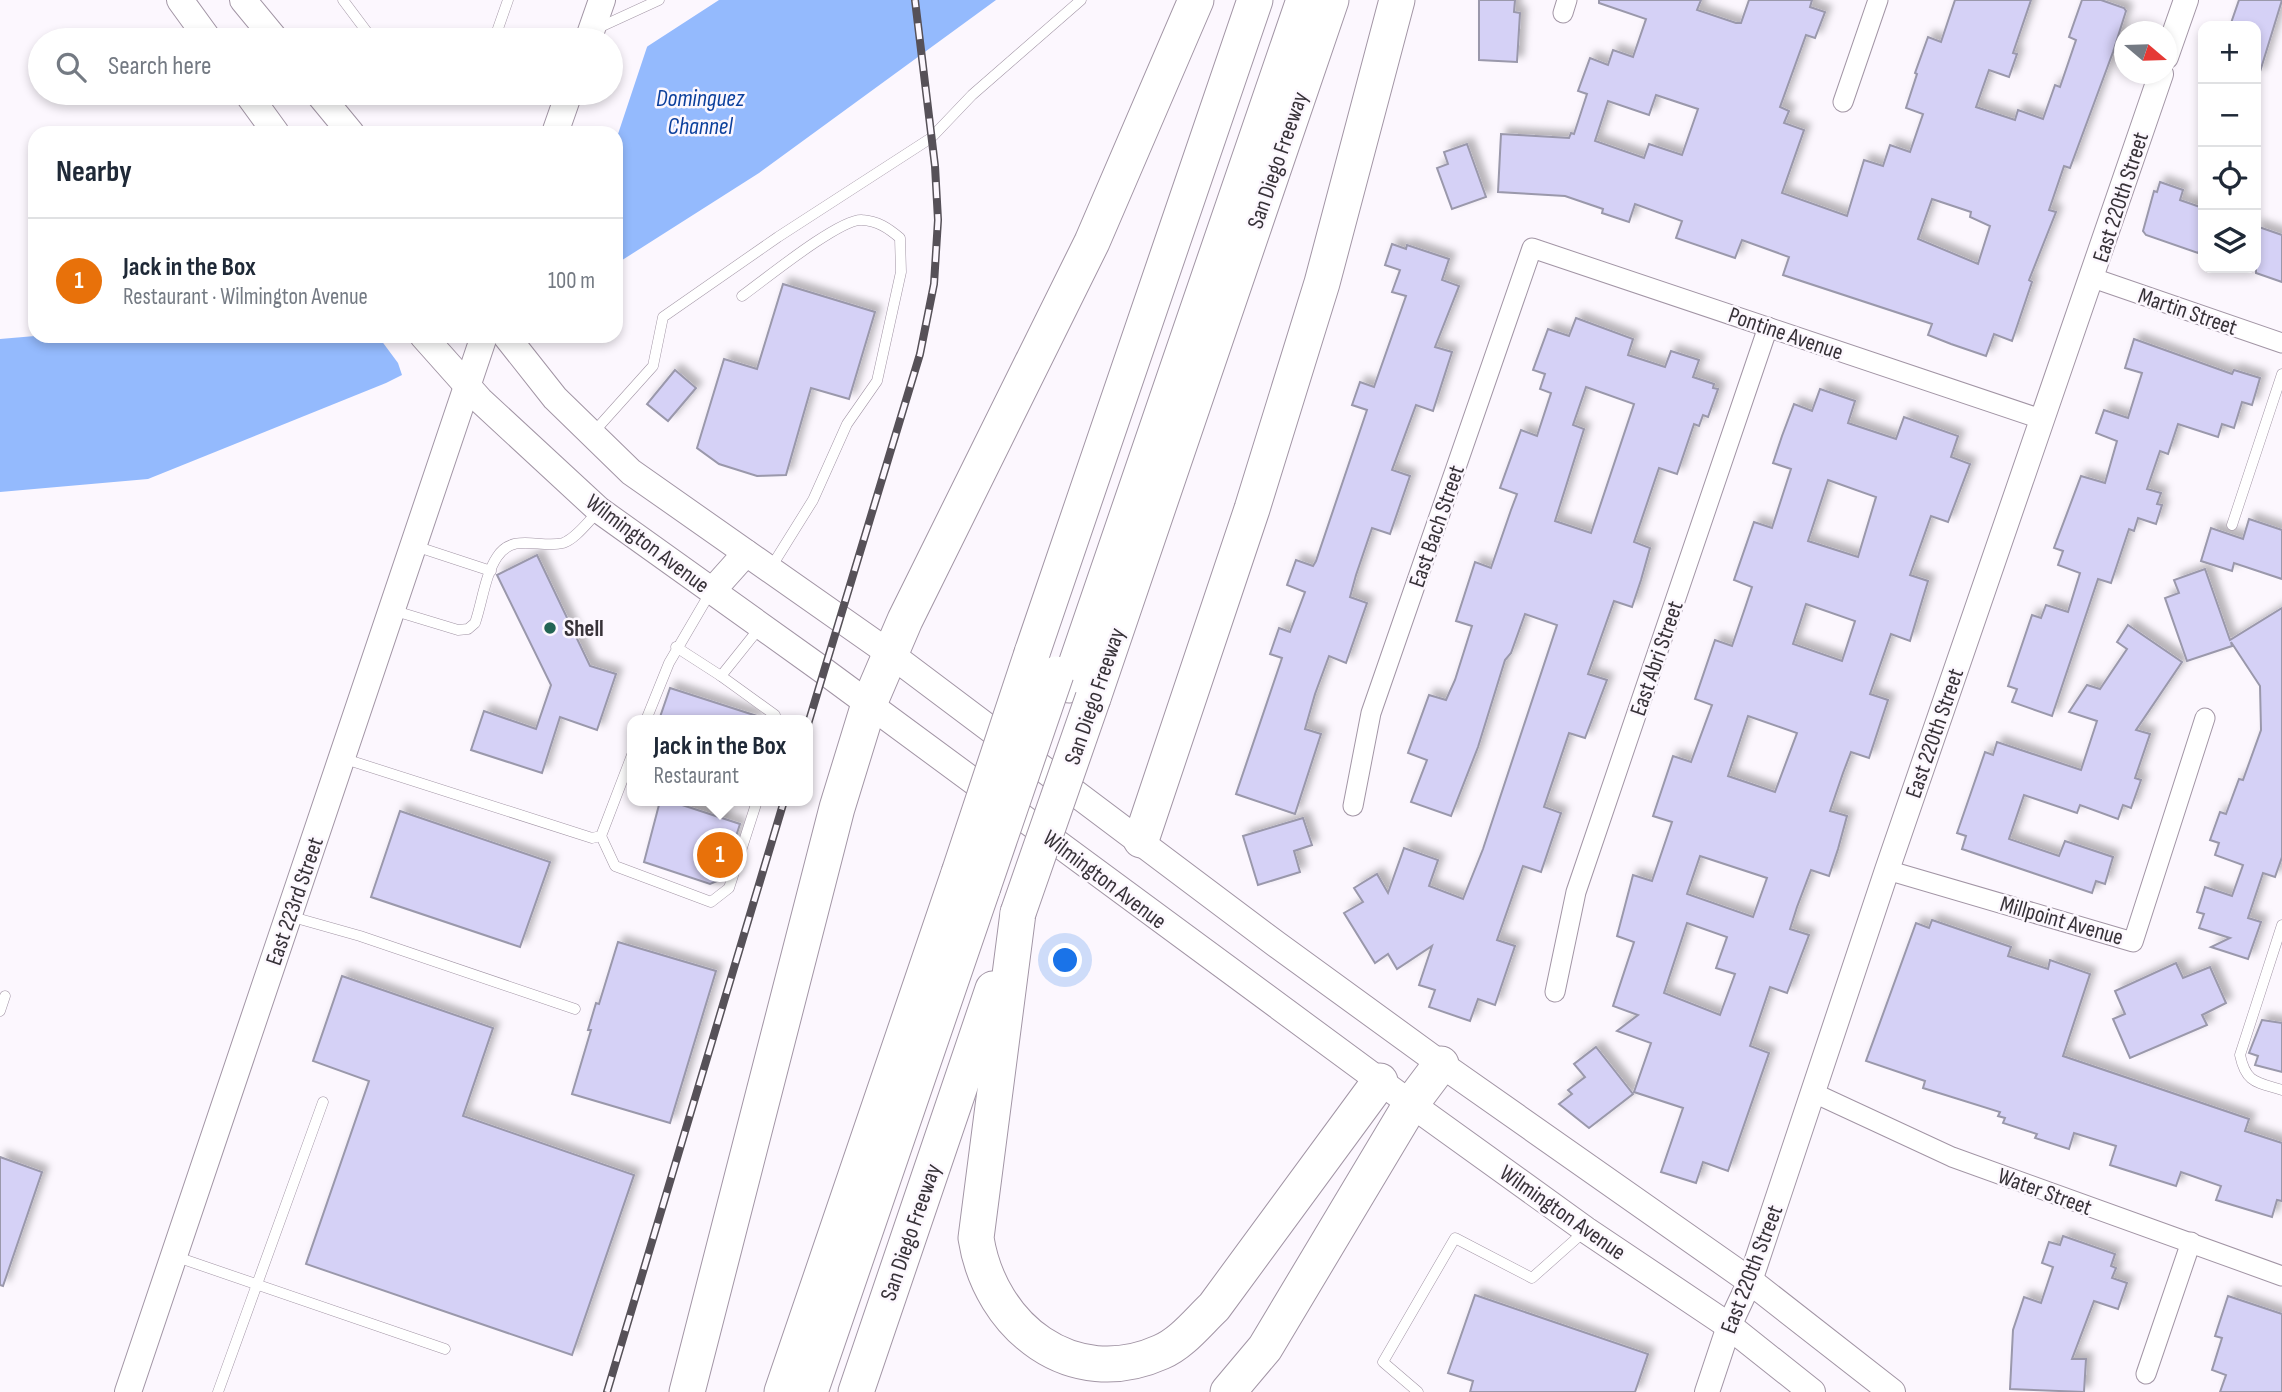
<!DOCTYPE html>
<html lang="en">
<head>
<meta charset="utf-8">
<style>
  :root { --surface:#fff; --page:#f2f2f3; --text:#1f2937; --muted:#747a83; --line:#e0e1e3; --accent:#236554 }
  body { margin:0; font-family:"Sofia Sans Condensed",sans-serif; background:var(--page); color:var(--text) }
  .controls { position:absolute; right:21px; top:21px; display:grid; overflow:hidden; border-radius:14px; box-shadow:0 4px 10px #0003 }
  .controls button { width:63px; height:63px; display:grid; place-items:center; padding:0; border:0; border-bottom:2px solid var(--line); background:var(--surface); color:var(--text); font:35px sans-serif }
  .compass { position:absolute; left:2114px; top:21px; width:63px; height:63px; border-radius:50%; background:var(--surface); box-shadow:0 4px 10px #0003; rotate:109deg }
  .you { position:absolute; left:1066px; top:961px; width:24px; height:24px; margin:-18px; border:5px solid #fff; border-radius:50%; background:#1a73e8; box-shadow:0 0 0 10px #1a73e833 }
  .badge { display:grid; place-items:center; width:46px; height:46px; border-radius:50%; background:var(--accent); color:#fff; font-size:23px; font-weight:700 }
  .pin { position:absolute; translate:-50% -50%; border:4px solid #fff; box-shadow:0 2px 7px #0006 }
  .popup { position:absolute; left:627px; top:715px; width:186px; height:91px; box-sizing:border-box; display:grid; place-content:center; border-radius:14px; background:var(--surface); filter:drop-shadow(0 2px 5px #0005); font-size:23px; white-space:nowrap; color:var(--muted) }
  .popup b { font-size:26px; color:var(--text) }
  .popup::after { content:''; position:absolute; left:50%; top:100%; margin-left:-14px; border:14px solid transparent; border-top-color:var(--surface) }
  .list { margin:0; padding:0; list-style:none }
  h2 { display:flex; justify-content:space-between; align-items:center; height:91px; margin:0; padding:0 28px; font-size:30px }
  h2 small { font-size:23px; font-weight:400; color:var(--muted) }
  .list li { display:grid; grid-template-columns:46px 1fr auto; gap:21px; align-items:center; box-sizing:border-box; height:126px; padding:0 28px; border-top:2px solid var(--line) }
  .list b { display:block; font-size:26px; white-space:nowrap }
  .list p { margin:0; font-size:23px; white-space:nowrap; color:var(--muted) }
  .list em { font-size:23px; font-style:normal; color:var(--muted) }
  .icon { flex:none; width:38px; height:38px; fill:none; stroke:currentColor; stroke-width:2; stroke-linecap:round; stroke-linejoin:round }
  .map { position:relative; flex:none; width:2282px; height:1392px; overflow:hidden }
  .search { position:absolute; background:var(--surface); box-shadow:0 4px 10px #0003; left:28px; top:28px; width:595px; height:77px; display:flex; align-items:center; gap:18px; box-sizing:border-box; padding:0 24px; border-radius:38px; color:var(--muted); font-size:26px }
  .panel { position:absolute; background:var(--surface); box-shadow:0 4px 10px #0003; left:28px; top:126px; width:595px; height:217px; border-radius:21px }
  .map>svg:first-child { display:block }
  .water { fill:#94bafd }
  .pier { fill:#fcf7fe }
  .building { fill:#d5d1f6; stroke:#9a98ab; stroke-width:2; fill-rule:evenodd; filter:url(#shadow) }
  .lines { fill:none; stroke-linecap:round; stroke-linejoin:round }
  .service-casing { stroke:#a295a5; stroke-width:11 }
  .minor-casing { stroke:#a295a5; stroke-width:21 }
  .tertiary-casing { stroke:#a295a5; stroke-width:26 }
  .secondary-casing { stroke:#a295a5; stroke-width:28 }
  .motorway-casing { stroke:#a295a5; stroke-width:37 }
  .service { stroke:#fff; stroke-width:10 }
  .minor { stroke:#fff; stroke-width:19 }
  .tertiary { stroke:#fff; stroke-width:24 }
  .secondary { stroke:#fff; stroke-width:26 }
  .motorway { stroke:#fff; stroke-width:35 }
  .rail-casing { stroke:#565158; stroke-width:8 }
  .rail { stroke:#fcf7fe; stroke-width:5; stroke-dasharray:16; stroke-linecap:butt }
  .motorway-bridge-casing { stroke:#a295a5; stroke-width:37; stroke-linecap:butt }
  .motorway-bridge { stroke:#fff; stroke-width:35 }
  .poi-dot { fill:#236554; stroke:#fcf7fe; stroke-width:2.5 }
  .labels { text-anchor:middle; stroke-width:5; stroke-linejoin:round; paint-order:stroke }
  .street-label { font-size:23px; fill:#373238; stroke:#fcf7fe }
  .poi-label { font-size:23px; font-weight:bold; fill:#373238; stroke:#fcf7fe; text-anchor:start }
  .water-label { font-size:24px; font-style:italic; fill:#0c409c; stroke:#fcf7fe }
</style>
</head>
<body>
<div class="map">
<svg width="2282" height="1392" viewBox="0 0 2282 1392">
  <defs>
    <filter id="shadow"><feDropShadow dx="6" dy="-6" stdDeviation="3.5" flood-color="#0004"/></filter>
  </defs>
  <rect width="100%" height="100%" fill="#fcf7fe"/>
  <g class="water">
    <polygon points="719,0 996,0 759,173 616,264 616,133 505,133 549,110 611,93 611,70"/>
    <polygon points="35,336 480,336 386,383 148,479 0,492 0,339"/>
  </g>
  <g class="pier">
    <polygon points="649,41 616,140 616,133 507,133 509,127 569,93 611,93 611,66"/>
    <polygon points="378,336 484,336 403,378 398,363"/>
  </g>
  <g class="building">
    <polygon points="1479,0 1515,0 1514,12 1520,13 1517,62 1479,60"/>
    <path d="M1599,0h102l-4,10 39,13h5l8,-23h63l-2,7 15,5 -10,26 -9,-3 -26,72 9,4 -5,12 20,7 -22,63 65,23 17,-56 19,6 7,-21 20,7 13,-38 -17,-6 11,-34 -2,-1 13,-36 13,5 14,-42h76l-18,53 4,1 -8,23 -20,-7 -13,37 39,13 3,-10 25,9 12,-34 5,2 16,-47 -7,-3 13,-37h19l23,8 2,3 -13,41 -43,116 -6,-2 -15,44 7,2 -27,68 3,2 -20,59 -18,-7 -8,22 -35,-12 -23,-9 4,-11 -149,-49 6,-18 -47,-17 -7,18 -59,-20 6,-17 -47,-17 -6,18 -27,-9 1,-4 -38,-13 -67,-4 3,-58 68,4 2,-5 3,1 13,-40 -9,-3 12,-33 18,7 5,-15 20,7 13,-38 -47,-16zM1656,95l42,14 -16,46 -33,-11 -5,14 -49,-17 13,-40 41,14zM1932,199l39,13 -1,5 20,9 -12,38 -60,-25z"/>
    <polygon points="2239,0 2282,0 2259,75 2256,74 2256,26 2230,26"/>
    <polygon points="1467,144 1486,197 1452,209 1437,168 1448,164 1444,152"/>
    <polygon points="2160,182 2183,190 2180,200 2203,208 2203,249 2200,248 2198,253 2146,235 2143,231 2154,191 2157,192"/>
    <polygon points="2256,226 2282,235 2282,282 2256,273"/>
    <polygon points="1392,244 1406,249 1407,245 1449,259 1442,280 1459,286 1435,347 1452,352 1433,411 1416,405 1392,470 1410,476 1390,534 1372,528 1356,575 1350,597 1367,603 1346,663 1329,656 1315,694 1305,729 1321,734 1295,814 1236,794 1280,664 1282,658 1270,654 1279,628 1290,632 1305,592 1287,585 1296,560 1313,566 1316,561 1367,410 1352,405 1360,382 1374,387 1406,296 1392,292 1400,270 1385,265"/>
    <polygon points="783,284 875,312 849,399 811,388 786,475 757,476 719,464 697,448 724,359 757,369"/>
    <path d="M1576,318l57,21 -5,16 37,12 6,-16 28,9 -6,17 21,7 -1,4 5,1 -10,28 -5,-2 -4,11 -5,-2 -17,50 -18,-6 -25,74 16,6 -9,32 -9,27 -18,-6 -26,73 19,6 -22,58 -16,-5 -25,74 17,6 -20,59 -18,-6 -26,74 18,6 -20,59 -17,-6 -8,22 -41,-14 6,-17 -16,-5 13,-39 -35,23 -9,-15 -13,9 -31,-50 19,-11 -9,-14 23,-14 11,19 16,-45 34,12 -9,26 34,13 20,-50 74,-224 -32,-11 -14,39 -6,7 -27,87 -27,69 -40,-14 16,-42 -19,-7 21,-58 17,5 9,-20 17,-54 -16,-5 19,-59 16,6 20,-58 6,-16 -17,-6 21,-58 16,6 14,-43 -11,-4 5,-15 -12,-4 15,-41 21,7zM1586,387l48,17 -43,129 -36,-12 29,-92 -11,-4z"/>
    <polygon points="2134,339 2232,374 2234,370 2260,378 2252,405 2242,402 2234,428 2222,424 2218,437 2178,424 2168,454 2160,451 2147,489 2161,493 2157,504 2162,505 2156,524 2138,518 2134,531 2129,529 2111,583 2098,579 2052,716 2012,702 2017,689 2008,686 2032,615 2041,618 2046,605 2068,612 2080,573 2058,565 2063,551 2054,548 2081,476 2105,483 2117,441 2096,433 2104,410 2128,418 2142,373 2125,368"/>
    <polygon points="675,370 696,388 668,421 647,404"/>
    <path d="M1820,389l35,12 -7,22 48,16 8,-22 54,19 -7,21 19,7 -22,58 -17,-6 -21,59 18,6 -10,33 -8,27 -19,-7 -21,60 18,6 -19,58 -18,-6 -8,21 -13,38 17,5 -9,33 -9,27 -18,-6 -14,37 -7,22 19,6 -22,58 -17,-6 -20,59 19,7 -41,118 -25,-9 -7,21 -35,-11 22,-64 -49,-16 17,-49 -34,-12 21,-16 -25,-9 21,-64 -17,-6 16,-61 19,6 20,-59 -19,-6 20,-60 18,6 21,-57 -17,-6 20,-59 17,6 13,-38 7,-21 -18,-7 20,-58 18,6 19,-59 -18,-6 9,-27 12,-32 18,7zM1828,480l48,17 -18,60 -50,-16zM1806,604l49,17 -13,40 -49,-17zM1748,716l49,17 -22,59 -47,-16zM1700,856l67,22 -14,39 -66,-23zM1687,923l40,14 -11,31 19,6 -15,41 -56,-22z"/>
    <polygon points="2249,519 2282,530 2282,579 2234,563 2232,571 2201,561 2211,528 2243,539"/>
    <polygon points="537,555 590,666 616,674 597,730 560,717 542,773 471,750 484,711 536,729 551,685 497,575"/>
    <polygon points="2205,569 2230,640 2282,608 2282,857 2275,877 2263,873 2248,918 2261,922 2248,959 2211,947 2230,938 2199,928 2204,914 2197,912 2205,887 2232,896 2243,865 2215,855 2219,843 2210,840 2220,812 2226,814 2239,779 2243,780 2261,730 2260,686 2231,642 2232,646 2187,661 2165,598 2179,593 2174,580"/>
    <polygon points="2128,625 2182,662 2136,730 2150,734 2135,778 2141,780 2131,808 2123,805 2118,819 2080,805 2077,813 2024,795 2009,839 2059,856 2065,841 2113,857 2105,884 2096,881 2092,893 1962,849 1966,836 1957,833 1985,752 1993,755 1997,742 2081,770 2097,721 2069,712 2087,685 2100,689 2127,649 2117,642"/>
    <polygon points="670,688 757,716 756,720 659,720"/>
    <polygon points="660,801 670,801 740,824 722,879 710,884 644,862"/>
    <polygon points="400,811 550,862 520,947 371,897"/>
    <polygon points="1303,818 1312,845 1294,851 1300,872 1258,885 1243,836"/>
    <polygon points="1932,920 2011,947 2008,956 2048,969 2050,960 2090,974 2063,1056 2249,1119 2245,1131 2282,1143 2282,1201 2277,1200 2272,1217 2216,1200 2221,1186 2181,1172 2176,1186 2110,1165 2116,1146 2074,1133 2069,1149 2035,1138 2037,1134 2003,1123 2005,1118 1998,1116 2000,1112 1923,1088 1925,1081 1866,1061 1916,923 1929,928"/>
    <polygon points="618,942 716,971 670,1123 572,1094 591,1030 588,1030 596,1003 599,1004"/>
    <polygon points="2176,963 2183,978 2210,967 2226,1003 2202,1015 2207,1025 2130,1058 2113,1019 2125,1014 2115,991"/>
    <polygon points="342,976 493,1028 463,1116 634,1175 572,1355 306,1264 369,1081 313,1061"/>
    <polygon points="2262,1020 2282,1023 2282,1072 2255,1065 2258,1056 2249,1053"/>
    <polygon points="1596,1047 1633,1094 1589,1128 1559,1104 1572,1094 1568,1090 1585,1077 1574,1064"/>
    <polygon points="0,1157 42,1172 3,1286 0,1285"/>
    <polygon points="2063,1236 2115,1254 2111,1266 2116,1268 2112,1278 2127,1283 2118,1309 2094,1301 2072,1359 2086,1359 2084,1392 2010,1389 2013,1330 2024,1297 2041,1303 2053,1267 2042,1263 2049,1242 2060,1245"/>
    <polygon points="1475,1295 1648,1354 1635,1392 1470,1392 1473,1381 1448,1373"/>
    <polygon points="2228,1296 2282,1314 2282,1392 2220,1392 2226,1375 2212,1370 2222,1338 2215,1336"/>
  </g>
  <g class="lines">
    <defs>
      <g id="service">
        <polyline points="343,0 373,40"/>
        <polyline points="598,28 659,0"/>
        <polyline points="494,40 508,0"/>
        <path d="M742,296c21,-15 98,-78 120,-76 16,1 26,8 38,18l1,34 -24,109 -30,43 -34,76 -43,69"/>
        <polyline points="592,434 653,366 663,317 778,237 931,138 972,95 1081,0"/>
        <polyline points="2232,525 2282,374"/>
        <polyline points="415,546 491,571"/>
        <path d="M392,610l66,20 10,-1 7,-6c7,-20 10,-48 22,-66 16,-25 44,-8 66,-14 13,-4 26,-23 36,-32"/>
        <polyline points="761,626 721,676 775,715 776,720"/>
        <polyline points="676,647 721,676"/>
        <polyline points="646,720 669,663 710,593"/>
        <polyline points="342,758 592,838 601,836 632,755"/>
        <polyline points="601,836 615,866 711,902 729,888 757,801"/>
        <polyline points="289,916 360,936 575,1009"/>
        <path d="M2282,925l-42,130c6,28 16,27 42,35"/>
        <polyline points="0,1011 5,996"/>
        <polyline points="174,1256 445,1349"/>
        <polyline points="218,1392 323,1102"/>
        <polyline points="1418,1392 1383,1362 1455,1238 1532,1278 1586,1230"/>
      </g>
      <g id="minor">
        <polyline points="1563,13 1567,0"/>
        <polyline points="1843,102 1878,0"/>
        <polyline points="2093,278 2282,343"/>
        <polyline points="1353,806 1371,713 1532,248 2041,419"/>
        <polyline points="1887,870 2133,942 2205,718"/>
        <polyline points="1555,992 1576,892 1768,327"/>
        <polyline points="1814,1093 1952,1157 2282,1276"/>
        <polyline points="2146,1374 2191,1242"/>
      </g>
      <g id="tertiary">
        <polyline points="2166,57 2186,0"/>
        <polyline points="1707,1392 1729,1326 1750,1281 1887,870 2161,74"/>
      </g>
      <g id="secondary">
        <polyline points="180,0 209,40"/>
        <polyline points="243,0 276,40"/>
        <polyline points="588,40 602,0"/>
        <polyline points="247,93 276,133"/>
        <polyline points="318,93 351,133"/>
        <polyline points="555,133 569,93"/>
        <polyline points="423,336 480,400 599,510 824,671 1411,1104 1586,1230 1729,1326 1812,1392"/>
        <polyline points="506,336 555,398 631,472 889,653 1276,944 1441,1064 1750,1281 1892,1392"/>
        <polyline points="712,591 746,553"/>
        <polyline points="128,1392 484,336"/>
      </g>
      <g id="motorway">
        <polyline points="1032,653 1255,0"/>
        <polyline points="1069,685 1304,0"/>
        <polyline points="1093,698 1331,0"/>
        <polyline points="1141,840 1252,509 1322,283 1397,0"/>
        <path d="M1018,913l-42,325c14,89 96,154 185,114 21,-9 37,-30 53,-45l166,-226"/>
        <polyline points="687,1392 837,808 869,704 905,620 1092,242 1196,0"/>
        <polyline points="782,1392 959,873"/>
        <polyline points="810,1392 983,887"/>
        <polyline points="856,1392 993,989"/>
        <polyline points="1228,1392 1265,1348 1411,1104 1441,1064"/>
      </g>
    </defs>
    <use href="#service" class="service-casing"/>
    <use href="#minor" class="minor-casing"/>
    <use href="#tertiary" class="tertiary-casing"/>
    <use href="#secondary" class="secondary-casing"/>
    <use href="#motorway" class="motorway-casing"/>
    <use href="#service" class="service"/>
    <use href="#minor" class="minor"/>
    <use href="#tertiary" class="tertiary"/>
    <use href="#secondary" class="secondary"/>
    <use href="#motorway" class="motorway"/>
    <defs>
      <g id="rail">
        <polyline points="808,724 920,354 934,284 938,220 935,166 915,0"/>
        <polyline points="607,1392 784,801"/>
      </g>
    </defs>
    <use href="#rail" class="rail-casing"/>
    <use href="#rail" class="rail"/>
    <defs>
      <g id="motorway-bridge">
        <polyline points="959,873 1032,653"/>
        <polyline points="983,887 1056,674"/>
        <polyline points="1018,913 1093,698"/>
      </g>
    </defs>
    <use href="#motorway-bridge" class="motorway-bridge-casing"/>
    <use href="#motorway-bridge" class="motorway-bridge"/>
  </g>
  <circle class="poi-dot" cx="550" cy="628" r="7"/>
  <g class="labels">
    <g class="street-label">
      <text transform="translate(1277 160) rotate(-71)" y="8">San Diego Freeway</text>
      <text transform="translate(2120 197) rotate(-72)" y="8">East 220th Street</text>
      <text transform="translate(2188 311) rotate(19)" y="8">Martin Street</text>
      <text transform="translate(1786 333) rotate(19)" y="8">Pontine Avenue</text>
      <text transform="translate(1436 526) rotate(-71)" y="8">East Bach Street</text>
      <text transform="translate(648 543) rotate(37)" y="8">Wilmington Avenue</text>
      <text transform="translate(1656 658) rotate(-71)" y="8">East Abri Street</text>
      <text transform="translate(1094 696) rotate(-71)" y="8">San Diego Freeway</text>
      <text transform="translate(1934 733) rotate(-71)" y="8">East 220th Street</text>
      <text transform="translate(1105 879) rotate(37)" y="8">Wilmington Avenue</text>
      <text transform="translate(294 901) rotate(-71)" y="8">East 223rd Street</text>
      <text transform="translate(2062 920) rotate(16)" y="8">Millpoint Avenue</text>
      <text transform="translate(2045 1191) rotate(20)" y="8">Water Street</text>
      <text transform="translate(1563 1212) rotate(35)" y="8">Wilmington Avenue</text>
      <text transform="translate(910 1232) rotate(-71)" y="8">San Diego Freeway</text>
      <text transform="translate(1751 1269) rotate(-69)" y="8">East 220th Street</text>
    </g>
    <g class="poi-label">
      <text x="564" y="636">Shell</text>
    </g>
    <g class="water-label">
      <text x="700" y="106">Dominguez<tspan x="700" dy="28">Channel</tspan></text>
    </g>
  </g>
</svg>
<div class="controls">
<button>+</button>
<button>−</button>
<button><svg class="icon" aria-label="locate" viewBox="0 0 24 24"><circle cx="12" cy="12" r="6"/><path d="M12 2v4M12 18v4M2 12h4M18 12h4"/></svg></button>
<button><svg class="icon" aria-label="layers" viewBox="0 0 24 24"><path d="M12 4l9 5-9 5-9-5zM3 14l9 5 9-5"/></svg></button>
</div>
<svg class="compass" viewBox="-18 -18 36 36"><path d="M0-13l5 13h-10z" fill="#e53935"/><path d="M0 13l5-13h-10z" fill="#747a83"/></svg>
<div class="you"></div>
<div class="pin badge" style="left:720px;top:855px;background:#e8710a">1</div>
<div class="popup"><b>Jack in the Box</b>Restaurant</div>
<div class="search"><svg class="icon" aria-label="search" viewBox="0 0 24 24"><circle cx="10" cy="10" r="6"/><path d="M15 15l6 6"/></svg>Search here</div>
<section class="panel">
<h2>Nearby<small></small></h2>
<ul class="list">
<li><span class="badge" style="background:#e8710a">1</span><div><b>Jack in the Box</b><p>Restaurant · Wilmington Avenue</p></div><em>100 m</em></li>
</ul>
</section>
</div>
</body>
</html>
